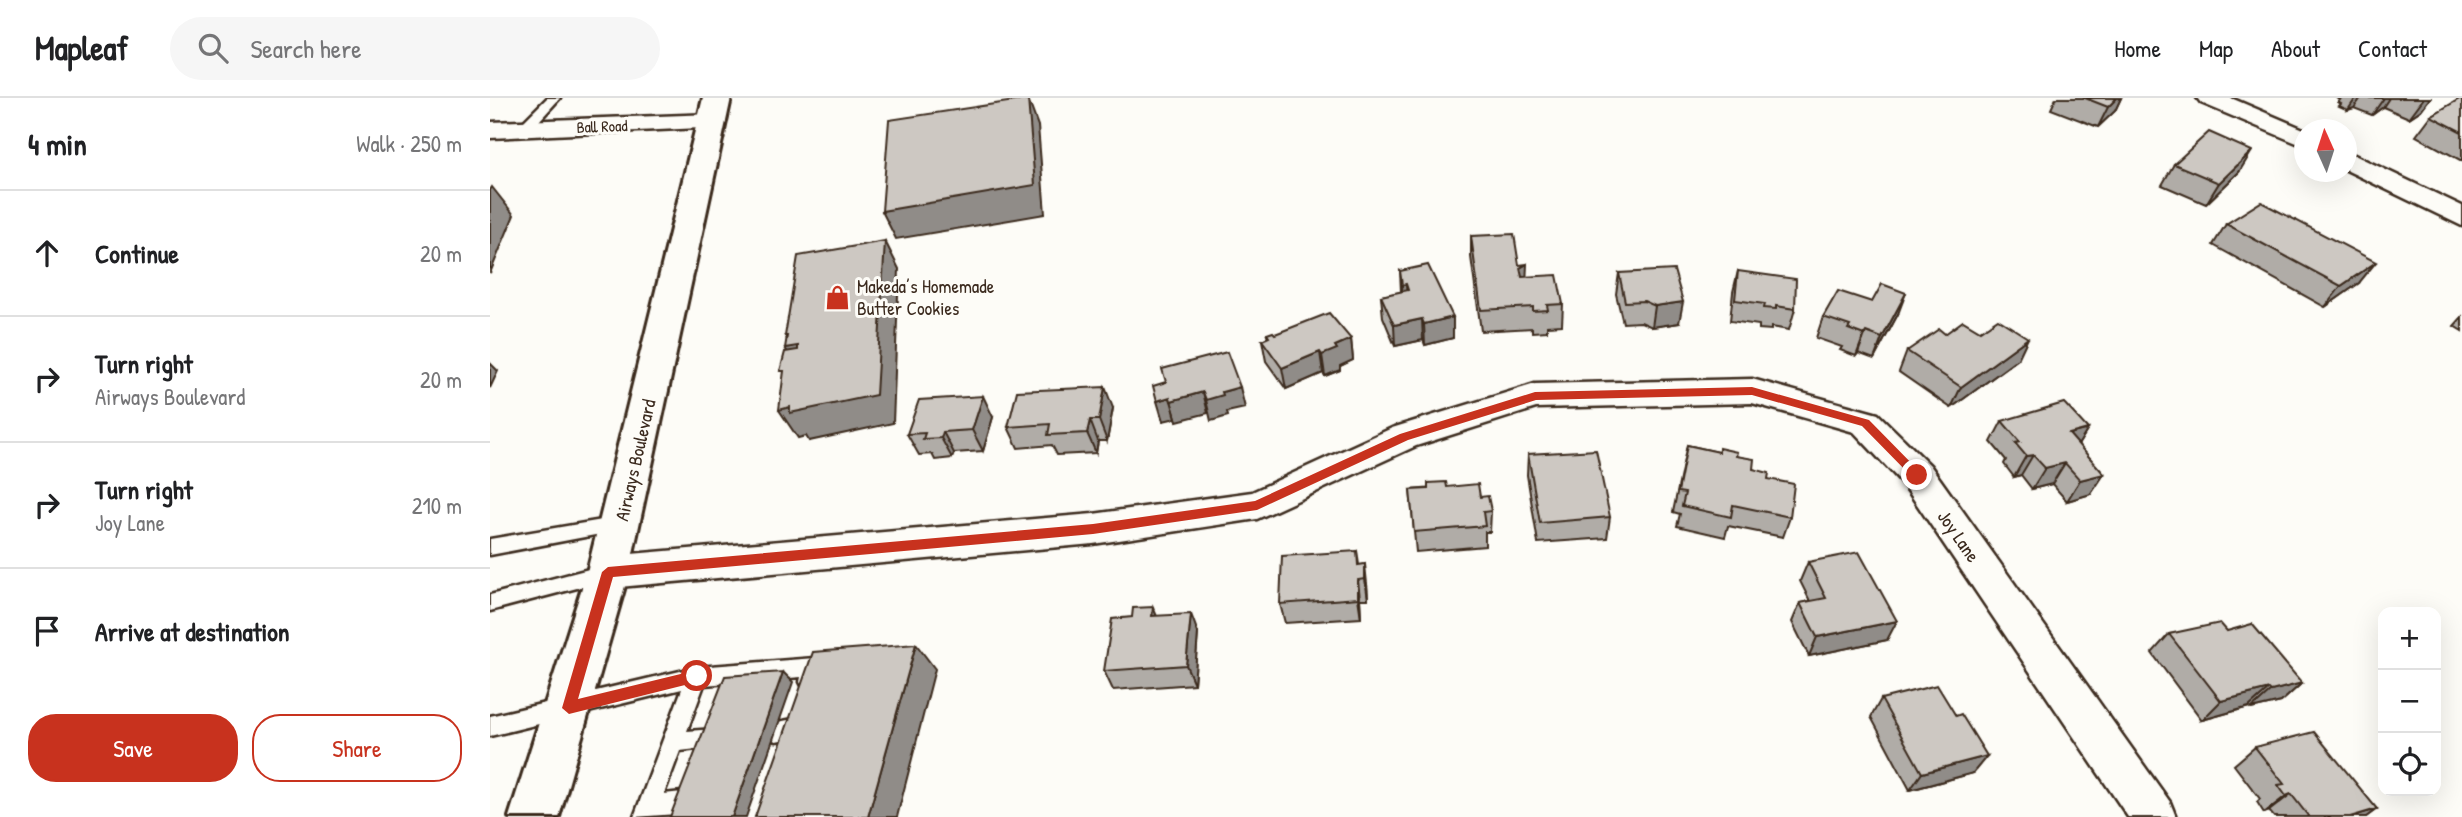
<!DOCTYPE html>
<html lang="en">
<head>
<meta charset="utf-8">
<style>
  :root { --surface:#fff; --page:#f6f6f6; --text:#202124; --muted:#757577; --line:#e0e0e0; --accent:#c8321e }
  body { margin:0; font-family:"Patrick Hand",sans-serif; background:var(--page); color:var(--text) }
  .controls { position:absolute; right:21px; bottom:21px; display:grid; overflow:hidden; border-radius:14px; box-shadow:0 7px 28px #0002 }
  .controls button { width:63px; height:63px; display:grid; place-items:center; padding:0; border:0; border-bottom:2px solid var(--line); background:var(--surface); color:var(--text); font:35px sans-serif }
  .compass { position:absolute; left:1804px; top:21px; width:63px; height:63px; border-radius:50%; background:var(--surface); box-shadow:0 7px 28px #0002; rotate:357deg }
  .stop { position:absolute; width:21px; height:21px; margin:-16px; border:5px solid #c8321e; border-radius:50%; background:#fff }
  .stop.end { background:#c8321e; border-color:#fff; box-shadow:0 2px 7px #0008 }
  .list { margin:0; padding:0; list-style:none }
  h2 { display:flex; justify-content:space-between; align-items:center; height:91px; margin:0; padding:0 28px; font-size:30px }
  h2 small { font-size:23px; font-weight:400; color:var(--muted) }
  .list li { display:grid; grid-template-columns:46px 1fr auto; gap:21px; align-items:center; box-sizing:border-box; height:126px; padding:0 28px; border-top:2px solid var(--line) }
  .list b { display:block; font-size:26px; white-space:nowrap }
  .list p { margin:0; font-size:23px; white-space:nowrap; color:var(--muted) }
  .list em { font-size:23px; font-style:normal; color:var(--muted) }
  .actions { display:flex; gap:14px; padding:21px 28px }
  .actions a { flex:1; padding:16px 0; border:2px solid var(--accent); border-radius:28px; text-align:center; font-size:24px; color:var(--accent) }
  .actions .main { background:var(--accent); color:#fff }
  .icon { flex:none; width:38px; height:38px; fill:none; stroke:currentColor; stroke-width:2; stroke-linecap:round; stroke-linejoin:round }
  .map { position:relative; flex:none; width:1972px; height:719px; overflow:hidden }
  header { display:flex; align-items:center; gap:42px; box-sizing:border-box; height:98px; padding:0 35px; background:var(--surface); border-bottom:2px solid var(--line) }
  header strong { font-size:33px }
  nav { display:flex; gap:38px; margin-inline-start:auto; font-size:24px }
  .search { width:490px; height:63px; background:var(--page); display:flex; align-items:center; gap:18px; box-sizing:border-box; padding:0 24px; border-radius:38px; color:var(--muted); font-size:26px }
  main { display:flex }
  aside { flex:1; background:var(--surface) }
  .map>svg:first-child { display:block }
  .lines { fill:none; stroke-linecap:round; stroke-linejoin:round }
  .service-casing { stroke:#3b2a1e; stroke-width:5 }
  .minor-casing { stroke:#3b2a1e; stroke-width:5 }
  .primary-casing { stroke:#3b2a1e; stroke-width:6 }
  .service { fill:#fdfcf7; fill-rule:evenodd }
  .minor { fill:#fdfcf7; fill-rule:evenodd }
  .primary { fill:#fdfcf7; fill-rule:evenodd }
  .wall { fill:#b0aca7; stroke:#3b2a1e; stroke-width:2 }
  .shaded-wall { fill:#908c88; stroke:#3b2a1e; stroke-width:2 }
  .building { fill:#cdc8c2; stroke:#3b2a1e; stroke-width:2 }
  .route { fill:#c8321e }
  .labels { text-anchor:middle; stroke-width:6; stroke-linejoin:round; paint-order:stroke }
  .far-street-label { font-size:16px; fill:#3b2a1e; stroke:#fdfcf7 }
  .poi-label { font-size:19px; fill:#3b2a1e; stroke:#fdfcf7; text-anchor:start }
  .street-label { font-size:19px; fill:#3b2a1e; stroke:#fdfcf7 }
</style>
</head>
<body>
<header>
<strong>Mapleaf</strong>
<div class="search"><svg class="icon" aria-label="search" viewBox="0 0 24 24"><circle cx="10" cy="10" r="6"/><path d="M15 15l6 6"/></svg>Search here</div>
<nav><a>Home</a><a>Map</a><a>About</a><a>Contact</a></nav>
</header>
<main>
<aside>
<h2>4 min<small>Walk · 250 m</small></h2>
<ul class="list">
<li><svg class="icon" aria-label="ahead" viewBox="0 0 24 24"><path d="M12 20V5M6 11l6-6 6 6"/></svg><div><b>Continue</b></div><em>20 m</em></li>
<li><svg class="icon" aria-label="right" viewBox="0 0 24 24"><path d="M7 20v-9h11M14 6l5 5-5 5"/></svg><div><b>Turn right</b><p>Airways Boulevard</p></div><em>20 m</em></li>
<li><svg class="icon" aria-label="right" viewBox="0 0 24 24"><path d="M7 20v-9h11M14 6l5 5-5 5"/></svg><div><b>Turn right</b><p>Joy Lane</p></div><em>210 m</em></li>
<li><svg class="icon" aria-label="arrive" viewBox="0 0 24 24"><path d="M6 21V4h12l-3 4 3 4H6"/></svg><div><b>Arrive at destination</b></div></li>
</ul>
<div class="actions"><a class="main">Save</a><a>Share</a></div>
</aside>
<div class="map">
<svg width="1972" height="719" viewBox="0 0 1972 719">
  <rect width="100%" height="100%" fill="#fdfcf7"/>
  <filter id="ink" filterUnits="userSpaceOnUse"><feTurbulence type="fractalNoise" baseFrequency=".0143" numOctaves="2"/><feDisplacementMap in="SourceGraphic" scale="14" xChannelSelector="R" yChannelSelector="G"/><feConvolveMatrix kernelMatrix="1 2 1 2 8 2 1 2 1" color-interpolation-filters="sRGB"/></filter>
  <g filter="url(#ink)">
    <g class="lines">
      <defs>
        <g id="service">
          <polygon points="57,0 70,0 39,34 29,34 29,28"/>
          <polygon points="130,419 137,421 139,426 137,431 0,457 0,441"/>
          <polygon points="118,466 125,468 128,474 125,480 0,513 0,497"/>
          <polygon points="325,560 332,563 335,569 327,590 320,593 313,590 310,584 311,579 214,587 197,633 225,631 233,634 236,641 233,648 190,653 174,696 201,693 209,696 212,704 209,712 201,715 144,719 192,591 0,638 0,618 207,569"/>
          <polygon points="303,621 311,624 314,631 311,638 286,643 278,640 275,633 278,626"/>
        </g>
        <g id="minor">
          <polygon points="1707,0 1741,0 1816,32 1814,48 1711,5"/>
          <polygon points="223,16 232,19 236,24 232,29 0,40 0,24"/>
          <polygon points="1856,53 1972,108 1972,128 1856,72"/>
          <polygon points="1262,281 1388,316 1440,367 1680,704 1686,719 1638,719 1414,387 1364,334 1262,305 1046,310 926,348 767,421 603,446 118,490 105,485 99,474 105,463 118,458 603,416 762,394 902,330 1045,286"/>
        </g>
        <polygon id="primary" points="213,0 241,0 139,474 69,719 19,719 97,474"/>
      </defs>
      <use href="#service" class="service-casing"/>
      <use href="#minor" class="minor-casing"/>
      <use href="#primary" class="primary-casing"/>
      <use href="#service" class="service"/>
      <use href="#minor" class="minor"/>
      <use href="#primary" class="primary"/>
    </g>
    <g class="wall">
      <polygon points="1566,0 1631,0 1625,13 1608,29 1561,11"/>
      <polygon points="1846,0 1940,0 1931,12 1919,20 1893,9 1882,17 1864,10 1858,12 1849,8 1851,6 1848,4 1850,2"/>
      <polygon points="1972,0 1972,63 1926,38 1941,18"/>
      <polygon points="1684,66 1749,74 1716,106 1672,87"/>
      <polygon points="1736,126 1869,185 1835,209 1723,147"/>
      <polygon points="981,138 1029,167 1036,179 1073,206 1072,227 1057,228 1057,233 1042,234 1042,230 991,233 981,159"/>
      <polygon points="910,173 963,219 963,240 935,247 933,242 905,248 893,219 891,198 911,194"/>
      <polygon points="1248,173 1305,211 1299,232 1281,229 1281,232 1269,231 1269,227 1240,223 1243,194"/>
      <polygon points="1129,175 1189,225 1162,229 1151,224 1133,225 1126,196"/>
      <polygon points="1408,216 1384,261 1368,255 1366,258 1350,252 1352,249 1326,240 1333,219"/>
      <polygon points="1972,219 1972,233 1964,228"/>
      <polygon points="777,236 861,241 863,262 850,268 850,272 835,278 833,275 796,291 776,263 772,242 778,239"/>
      <polygon points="1455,236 1528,261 1461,310 1409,274 1417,253"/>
      <polygon points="623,310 617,343 608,343 606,355 567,357 562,347 528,350 518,329"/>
      <polygon points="503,319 493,353 464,355 462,360 445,362 442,356 429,357 417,336"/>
      <polygon points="1512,323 1598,331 1588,347 1614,376 1601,396 1577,403 1562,386 1542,391 1531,377 1524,379 1514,366 1516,362 1501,344"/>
      <polygon points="1197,347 1246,358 1263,371 1278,381 1300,419 1293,439 1238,428 1235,439 1187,428 1190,416 1183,414"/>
      <polygon points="1038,356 1120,419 1117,440 1048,445 1037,377"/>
      <polygon points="957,389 990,399 1001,413 1000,434 995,434 995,448 926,454 920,392"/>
      <polygon points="867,453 869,467 877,486 878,501 870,501 871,520 795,525 790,506"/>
      <polygon points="1318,464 1397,542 1319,558 1302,524 1310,505 1320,503 1310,483"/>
      <polygon points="667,518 708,535 704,586 623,592 614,573"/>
      <polygon points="1737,533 1812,585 1791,604 1761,611 1759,609 1712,622 1662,555 1679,536"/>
      <polygon points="1391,601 1483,675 1420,692 1381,619"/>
      <polygon points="1765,649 1887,711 1876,719 1784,719 1779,713 1774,715 1767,704 1770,701 1744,667"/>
    </g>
    <g class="shaded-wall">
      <polygon points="1627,0 1631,0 1625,13 1608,29 1618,9"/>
      <polygon points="1866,0 1871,0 1864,10 1858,12"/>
      <polygon points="1894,0 1899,0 1893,9 1882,17"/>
      <polygon points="1934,0 1940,0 1931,12 1919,20"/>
      <polygon points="538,1 548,28 555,116 406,141 392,113"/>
      <polygon points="1762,53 1749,74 1716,106 1729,85"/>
      <polygon points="2,89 24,117 0,175 0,92"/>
      <polygon points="395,143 409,171 403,325 319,343 316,338 308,340 289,312"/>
      <polygon points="1886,164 1869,185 1835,209 1851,188"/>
      <polygon points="1037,166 1036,187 1029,191 1030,170"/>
      <polygon points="916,186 917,207 914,208 912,187"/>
      <polygon points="1416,195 1408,216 1384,261 1392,240"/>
      <polygon points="1193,204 1189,225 1162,229 1165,208"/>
      <polygon points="963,219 963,240 935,247 934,226"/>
      <polygon points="932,221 933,242 905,248 904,227"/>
      <polygon points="1376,234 1368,255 1366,258 1374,237"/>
      <polygon points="295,238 297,238 308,248 314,279 295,250 302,249"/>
      <polygon points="1538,240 1528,261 1461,310 1471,289"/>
      <polygon points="861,241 863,262 850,268 850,272 835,278 832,257 845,248"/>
      <polygon points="830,254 833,275 796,291 792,270"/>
      <polygon points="0,265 8,273 0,290"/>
      <polygon points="615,289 623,310 617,343 609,322"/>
      <polygon points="750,289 755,310 737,314 738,318 721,323 716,302 732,294"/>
      <polygon points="713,294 718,315 687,323 681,303"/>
      <polygon points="493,298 503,319 493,353 482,332"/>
      <polygon points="680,299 686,320 673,323 667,303"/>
      <polygon points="600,322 608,343 606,355 597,335"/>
      <polygon points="1598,331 1585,352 1579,336"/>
      <polygon points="453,334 464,355 462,360 451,340"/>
      <polygon points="1543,357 1531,377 1524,379 1536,358"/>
      <polygon points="1575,365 1562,386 1542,391 1555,370"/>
      <polygon points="1614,376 1601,396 1577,403 1590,382"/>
      <polygon points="875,466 877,486 878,501 875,481"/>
      <polygon points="868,482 870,501 871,520 868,500"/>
      <polygon points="663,509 671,528 662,518"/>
      <polygon points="701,516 708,535 704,586 696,567"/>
      <polygon points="1407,523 1397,542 1319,558 1327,539"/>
      <polygon points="426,546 445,571 407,719 378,719"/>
      <polygon points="293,574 303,584 256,719 242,719"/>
      <polygon points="1812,585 1791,604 1761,611 1781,593"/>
      <polygon points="1779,591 1759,609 1712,622 1731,603"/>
      <polygon points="1497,658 1483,675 1420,692 1432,675"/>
      <polygon points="1801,696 1779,713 1774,715 1796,698"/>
      <polygon points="1887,711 1876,719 1860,719"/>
    </g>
    <g class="building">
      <polygon points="1595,0 1627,0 1618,9"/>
      <polygon points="1971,0 1972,0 1972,34 1941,18"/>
      <polygon points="538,1 545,87 392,113 399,22"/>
      <polygon points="1719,34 1762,53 1729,85 1684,66"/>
      <polygon points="1771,104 1886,164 1851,188 1736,126"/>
      <polygon points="1024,136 1029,167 1037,166 1030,170 1032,179 1067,177 1073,206 1057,207 1058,212 1043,213 1043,209 991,212 981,138"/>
      <polygon points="395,143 386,297 300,315 300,309 289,312 294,273 290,273 295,254 308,252 308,248 295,250 297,238 295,238 308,158"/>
      <polygon points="938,167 963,219 934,226 932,221 904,227 891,198 918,192 916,186 912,187 910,173"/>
      <polygon points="1184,172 1193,204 1165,208 1154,203 1135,204 1129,175"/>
      <polygon points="1248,173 1306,181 1305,211 1286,208 1286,211 1274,210 1275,206 1245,202"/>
      <polygon points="1392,186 1416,195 1392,240 1376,234 1374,237 1358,231 1360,228 1333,219 1348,193 1382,204"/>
      <polygon points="839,215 861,241 845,248 847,251 832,257 830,254 792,270 772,242 779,239 777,236 783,234 785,236"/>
      <polygon points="1508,221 1538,240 1471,289 1417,253 1449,231 1455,236 1473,223 1490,233"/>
      <polygon points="737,254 750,289 732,294 733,297 716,302 713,294 681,303 680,299 667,303 663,288 676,284 672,271"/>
      <polygon points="615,289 609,322 600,322 597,335 558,337 560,326 518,329 527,293"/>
      <polygon points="493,298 482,332 453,334 451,340 433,341 435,335 417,336 429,302"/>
      <polygon points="1574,305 1598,331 1579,336 1614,376 1590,382 1575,365 1555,370 1543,357 1536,358 1525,345 1530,344 1512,323"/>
      <polygon points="1197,347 1229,354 1229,350 1247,354 1246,358 1264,361 1263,371 1279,375 1278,381 1304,386 1300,419 1243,407 1241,419 1192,408 1195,395 1188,394"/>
      <polygon points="1106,352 1120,419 1050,425 1038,356"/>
      <polygon points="956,384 957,389 988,386 990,399 998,398 1001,413 993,414 995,428 924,434 920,392 938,391 938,385"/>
      <polygon points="867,453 868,467 875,466 875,481 868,482 868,500 790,506 792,458"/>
      <polygon points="1369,454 1407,523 1327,539 1310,505 1336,500 1318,464"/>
      <polygon points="663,509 662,518 701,516 696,567 614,573 622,521 642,519 643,510"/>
      <polygon points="1730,525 1737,533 1762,526 1812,585 1781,593 1779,591 1731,603 1679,536"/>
      <polygon points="426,546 378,719 265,719 323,554"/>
      <polygon points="293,574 242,719 180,719 235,578"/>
      <polygon points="1447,587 1466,618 1471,616 1497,658 1432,675 1391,601"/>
      <polygon points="1824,634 1887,711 1860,719 1819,719 1801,696 1796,698 1788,687 1794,686 1765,649"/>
    </g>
  </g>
  <polygon class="route" points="1262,289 1379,322 1433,377 1427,381 1423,380 1372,328 1262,297 1046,302 918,342 767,412 603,436 123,479 88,601 207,572 214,578 207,584 79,616 72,610 112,474 118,469 603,426 765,403 910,336 1045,294"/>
  <defs>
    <symbol id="shop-bare" viewBox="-9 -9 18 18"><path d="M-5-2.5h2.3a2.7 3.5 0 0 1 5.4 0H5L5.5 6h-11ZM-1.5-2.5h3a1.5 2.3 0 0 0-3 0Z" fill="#c8321e" stroke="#fdfcf7" stroke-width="2.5" paint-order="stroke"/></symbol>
  </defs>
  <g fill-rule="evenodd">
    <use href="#shop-bare" x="330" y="182" width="35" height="35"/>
  </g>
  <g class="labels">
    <g class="far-street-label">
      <text transform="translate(112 28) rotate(-2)" y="6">Ball Road</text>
    </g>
    <g class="poi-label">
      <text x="367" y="195">Makeda’s Homemade<tspan x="367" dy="22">Butter Cookies</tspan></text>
    </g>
    <g class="street-label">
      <text transform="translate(145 362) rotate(-77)" y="7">Airways Boulevard</text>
      <text transform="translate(1469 438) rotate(55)" y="7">Joy Lane</text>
    </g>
  </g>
</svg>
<div class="controls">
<button>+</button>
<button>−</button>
<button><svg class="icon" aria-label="locate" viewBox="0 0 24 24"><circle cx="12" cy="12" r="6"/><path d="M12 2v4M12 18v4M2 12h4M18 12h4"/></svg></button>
</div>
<svg class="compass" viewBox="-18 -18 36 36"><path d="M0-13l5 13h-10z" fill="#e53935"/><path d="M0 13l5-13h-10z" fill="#757577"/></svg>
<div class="stop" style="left:207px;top:578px"></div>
<div class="stop end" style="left:1427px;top:377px"></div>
</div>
</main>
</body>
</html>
